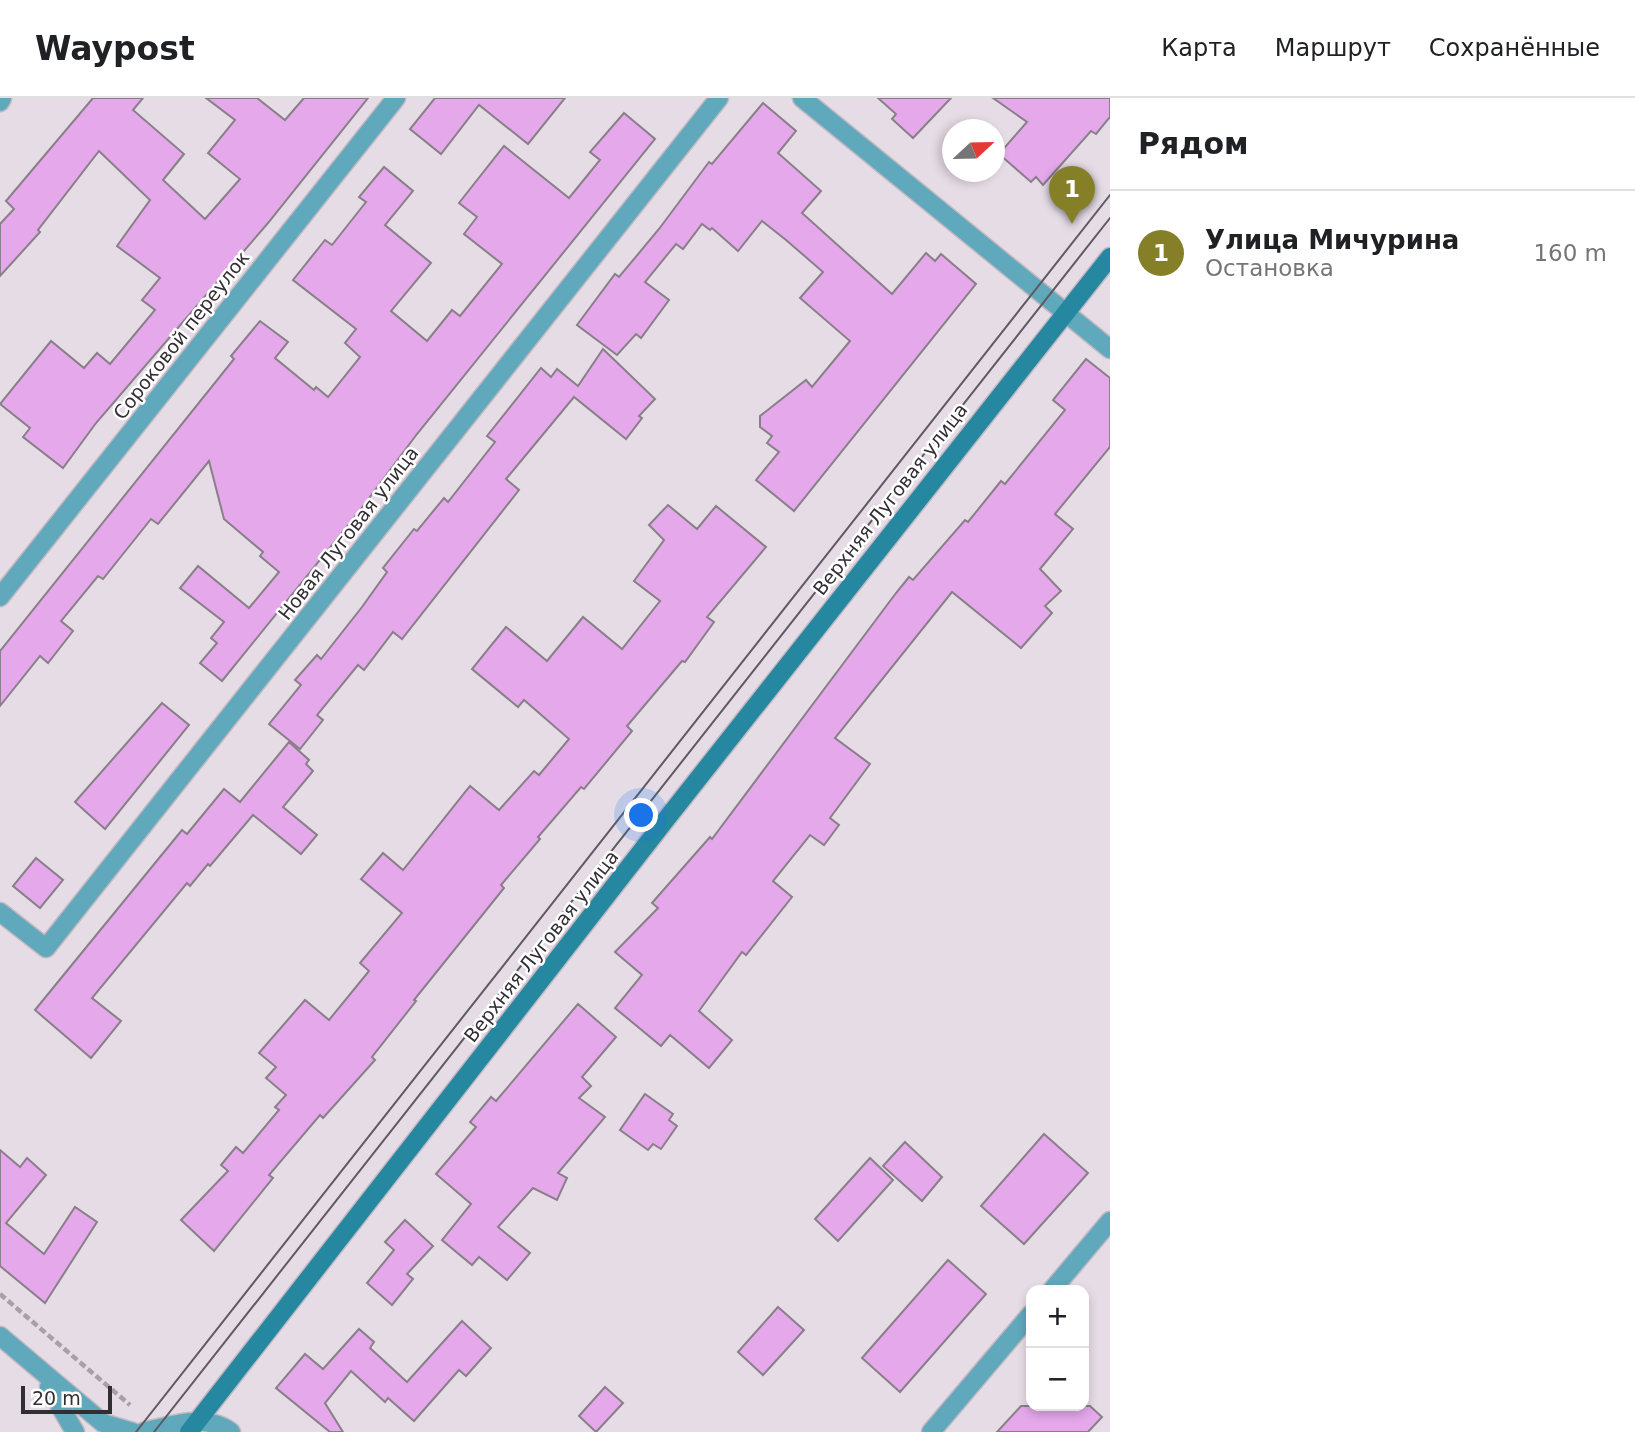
<!DOCTYPE html>
<html lang="ru">
<head>
<meta charset="utf-8">
<style>
  :root { --surface:#fff; --page:#f2f2f2; --text:#202124; --muted:#757577; --line:#e0e0e0; --accent:#858028 }
  body { margin:0; font-family:"DejaVu Sans",sans-serif; background:var(--page); color:var(--text) }
  .controls { position:absolute; right:21px; bottom:21px; display:grid; overflow:hidden; border-radius:14px; box-shadow:0 4px 10px #0003 }
  .controls button { width:63px; height:63px; display:grid; place-items:center; padding:0; border:0; border-bottom:2px solid var(--line); background:var(--surface); color:var(--text); font:35px sans-serif }
  .compass { position:absolute; left:942px; top:21px; width:63px; height:63px; border-radius:50%; background:var(--surface); box-shadow:0 4px 10px #0003; rotate:68deg }
  .scale { position:absolute; left:21px; bottom:18px; width:91px; box-sizing:border-box; padding-left:7px; border:4px solid #322f33; border-top:0; font-size:19px; line-height:24px; white-space:nowrap; color:#322f33; -webkit-text-stroke:5px #fff; paint-order:stroke }
  .you { position:absolute; left:642px; top:718px; width:24px; height:24px; margin:-18px; border:5px solid #fff; border-radius:50%; background:#1a73e8; box-shadow:0 0 0 10px #1a73e833 }
  .badge { display:grid; place-items:center; width:46px; height:46px; border-radius:50%; background:var(--accent); color:#fff; font-size:23px; font-weight:700 }
  .pin { position:absolute; translate:-50% -58px; filter:drop-shadow(0 2px 4px #0008) }
  .pin::after { content:''; position:absolute; top:37px; width:24px; height:21px; background:inherit; clip-path:polygon(0 0,100% 0,50% 100%) }
  .list { margin:0; padding:0; list-style:none }
  h2 { display:flex; justify-content:space-between; align-items:center; height:91px; margin:0; padding:0 28px; font-size:30px }
  h2 small { font-size:23px; font-weight:400; color:var(--muted) }
  .list li { display:grid; grid-template-columns:46px 1fr auto; gap:21px; align-items:center; box-sizing:border-box; height:126px; padding:0 28px; border-top:2px solid var(--line) }
  .list b { display:block; font-size:26px; white-space:nowrap }
  .list p { margin:0; font-size:23px; white-space:nowrap; color:var(--muted) }
  .list em { font-size:23px; font-style:normal; color:var(--muted) }
  .map { position:relative; flex:none; width:1110px; height:1334px; overflow:hidden }
  header { display:flex; align-items:center; gap:42px; box-sizing:border-box; height:98px; padding:0 35px; background:var(--surface); border-bottom:2px solid var(--line) }
  header strong { font-size:33px }
  nav { display:flex; gap:38px; margin-inline-start:auto; font-size:24px }
  main { display:flex }
  aside { flex:1; background:var(--surface) }
  .map>svg:first-child { display:block }
  .building { fill:#e5a8eb; stroke:#887f88; stroke-width:2 }
  .lines { fill:none; stroke-linecap:round; stroke-linejoin:round }
  .minor-casing { stroke:#c2b9c2; stroke-width:21 }
  .tertiary-casing { stroke:#c2b9c2; stroke-width:21 }
  .secondary-casing { stroke:#c2b9c2; stroke-width:21 }
  .path { stroke:#a7a0a7; stroke-width:4.5; stroke-dasharray:7 3.5; stroke-linecap:butt }
  .minor { stroke:#60a8bc; stroke-width:18 }
  .tertiary { stroke:#60a8bc; stroke-width:18 }
  .secondary { stroke:#2688a0; stroke-width:18 }
  .tram { stroke:#5e5a5f; stroke-width:2 }
  .labels { text-anchor:middle; stroke-width:5; stroke-linejoin:round; paint-order:stroke }
  .street-label { font-size:19px; fill:#322f33; stroke:#fff }
</style>
</head>
<body>
<header>
<strong>Waypost</strong>
<nav><a>Карта</a><a>Маршрут</a><a>Сохранённые</a></nav>
</header>
<main>
<div class="map">
<svg width="1110" height="1334" viewBox="0 0 1110 1334">
  <rect width="100%" height="100%" fill="#e6dce6"/>
  <g class="building">
    <polygon points="93,0 143,0 133,12 184,56 163,82 205,121 240,81 208,55 235,22 206,0 257,0 285,22 304,0 368,0 268,125 96,325 63,370 23,339 30,330 0,306 51,243 84,270 97,255 110,266 155,212 142,202 160,180 117,148 150,102 99,53 38,132 40,134 0,178 0,126 14,111 6,103"/>
    <polygon points="435,0 565,0 528,46 479,7 441,56 410,31"/>
    <polygon points="878,0 951,0 913,40 892,21 896,16"/>
    <polygon points="993,0 1110,0 1110,19 1096,36 1091,33 1043,87 1036,79 1031,84 999,56 1027,24"/>
    <polygon points="763,5 796,33 778,55 821,93 802,115 892,196 926,155 935,163 941,156 976,186 794,413 756,382 779,354 767,345 772,338 760,329 760,318 806,282 812,289 850,243 800,200 823,174 786,142 762,123 738,153 712,130 710,132 702,126 683,151 676,146 645,184 669,202 641,240 636,236 617,257 577,227 615,176 619,179 659,131 709,64 712,66"/>
    <polygon points="624,15 655,41 417,336 358,415 222,583 200,565 217,545 211,540 224,524 180,490 198,468 249,510 279,474 260,458 263,454 224,421 209,363 158,426 151,421 103,481 98,478 61,523 73,533 48,565 40,558 0,608 0,553 234,261 231,258 260,223 288,244 275,260 314,292 316,289 328,299 360,259 345,245 356,231 293,182 325,142 332,147 366,104 359,99 384,69 413,93 385,127 431,165 391,213 427,243 452,212 460,218 502,166 464,136 477,119 459,105 504,48 569,100 600,62 590,54"/>
    <polygon points="603,251 655,301 639,318 642,320 626,341 574,299 506,381 519,392 402,541 393,534 364,572 358,567 317,617 323,622 300,651 269,626 301,587 295,582 317,557 321,561 362,509 387,474 383,470 414,431 417,433 444,400 448,404 495,344 487,338 541,270 551,279 557,271 578,288"/>
    <polygon points="1086,261 1110,280 1110,349 1055,416 1073,431 1040,471 1061,493 1045,508 1052,515 1021,550 952,494 835,640 870,666 830,720 839,727 824,747 810,737 773,783 792,799 746,857 742,854 699,913 732,942 709,970 670,937 661,948 615,910 642,877 615,854 658,810 652,805 710,739 712,741 896,495 909,479 913,482 965,422 968,424 1001,383 1005,386 1065,312 1053,302"/>
    <polygon points="668,407 697,431 716,408 766,449 707,519 714,524 685,564 682,563 627,628 632,633 584,691 581,689 538,739 540,741 501,787 504,790 414,902 416,903 372,959 375,962 323,1020 320,1017 269,1077 273,1080 214,1153 181,1122 228,1073 221,1067 236,1049 243,1055 279,1012 275,1009 286,997 266,980 276,969 259,955 305,902 329,922 369,873 360,865 402,815 361,781 383,755 403,772 470,688 499,712 534,673 539,677 569,641 524,602 518,609 472,571 506,529 547,563 583,519 622,551 660,503 634,483 664,442 649,427"/>
    <polygon points="162,605 189,627 105,731 75,704"/>
    <polygon points="289,644 309,662 306,666 313,673 283,709 317,737 301,756 253,717 210,768 208,766 190,788 187,785 92,900 121,923 91,960 35,912 182,732 187,736 224,691 240,704"/>
    <polygon points="36,760 63,782 40,810 13,788"/>
    <polygon points="578,906 616,939 582,979 591,988 579,1000 605,1019 558,1075 567,1080 557,1102 533,1090 498,1129 530,1155 507,1182 479,1159 472,1167 442,1142 471,1106 436,1076 476,1029 470,1024 491,999 496,1003"/>
    <polygon points="645,996 673,1016 669,1022 677,1028 661,1051 653,1046 648,1052 620,1032"/>
    <polygon points="1044,1036 1088,1075 1024,1146 981,1108"/>
    <polygon points="905,1044 942,1079 922,1103 883,1068"/>
    <polygon points="0,1052 20,1069 27,1060 46,1077 6,1125 44,1156 75,1109 97,1124 45,1205 0,1168"/>
    <polygon points="870,1060 893,1082 838,1143 815,1121"/>
    <polygon points="405,1122 433,1148 407,1176 413,1181 392,1207 367,1185 394,1152 385,1144"/>
    <polygon points="948,1162 986,1196 900,1294 862,1260"/>
    <polygon points="778,1209 804,1232 763,1277 738,1254"/>
    <polygon points="462,1223 491,1250 466,1278 459,1272 414,1323 388,1300 385,1304 351,1273 325,1305 343,1334 330,1334 276,1290 305,1256 323,1271 359,1231 374,1244 370,1250 407,1284"/>
    <polygon points="605,1289 623,1305 596,1334 579,1318"/>
    <polygon points="1021,1308 1090,1308 1102,1319 1088,1334 997,1334"/>
  </g>
  <g class="lines">
    <defs>
      <g id="minor">
        <polyline points="802,0 1110,251"/>
        <polyline points="0,499 396,0"/>
        <polyline points="0,814 46,850 719,0"/>
        <polyline points="1052,1192 1110,1123"/>
        <polyline points="931,1334 1031,1216"/>
      </g>
      <g id="tertiary">
        <polyline points="0,4 2,0"/>
        <polyline points="0,1238 103,1325 133,1334"/>
        <polyline points="49,1289 75,1334"/>
        <path d="M143,1334c28,-7 63,-19 88,0"/>
      </g>
      <polyline id="secondary" points="189,1334 664,724 1110,159"/>
    </defs>
    <use href="#minor" class="minor-casing"/>
    <use href="#tertiary" class="tertiary-casing"/>
    <use href="#secondary" class="secondary-casing"/>
    <polyline class="path" points="0,1196 130,1307"/>
    <use href="#minor" class="minor"/>
    <use href="#tertiary" class="tertiary"/>
    <use href="#secondary" class="secondary"/>
    <g class="tram">
      <polyline points="136,1334 1110,97"/>
      <polyline points="154,1334 1110,120"/>
    </g>
  </g>
  <g class="labels">
    <g class="street-label">
      <text transform="translate(181 237) rotate(-52)" y="7">Сороковой переулок</text>
      <text transform="translate(890 401) rotate(-52)" y="7">Верхняя Луговая улица</text>
      <text transform="translate(348 435) rotate(-52)" y="7">Новая Луговая улица</text>
      <text transform="translate(541 848) rotate(-52)" y="7">Верхняя Луговая улица</text>
    </g>
  </g>
</svg>
<div class="controls">
<button>+</button>
<button>−</button>
</div>
<svg class="compass" viewBox="-18 -18 36 36"><path d="M0-13l5 13h-10z" fill="#e53935"/><path d="M0 13l5-13h-10z" fill="#757577"/></svg>
<div class="scale">20 m</div>
<div class="you"></div>
<div class="pin badge" style="left:1072px;top:126px">1</div>
</div>
<aside>
<h2>Рядом<small></small></h2>
<ul class="list">
<li><span class="badge">1</span><div><b>Улица Мичурина</b><p>Остановка</p></div><em>160 m</em></li>
</ul>
</aside>
</main>
</body>
</html>
